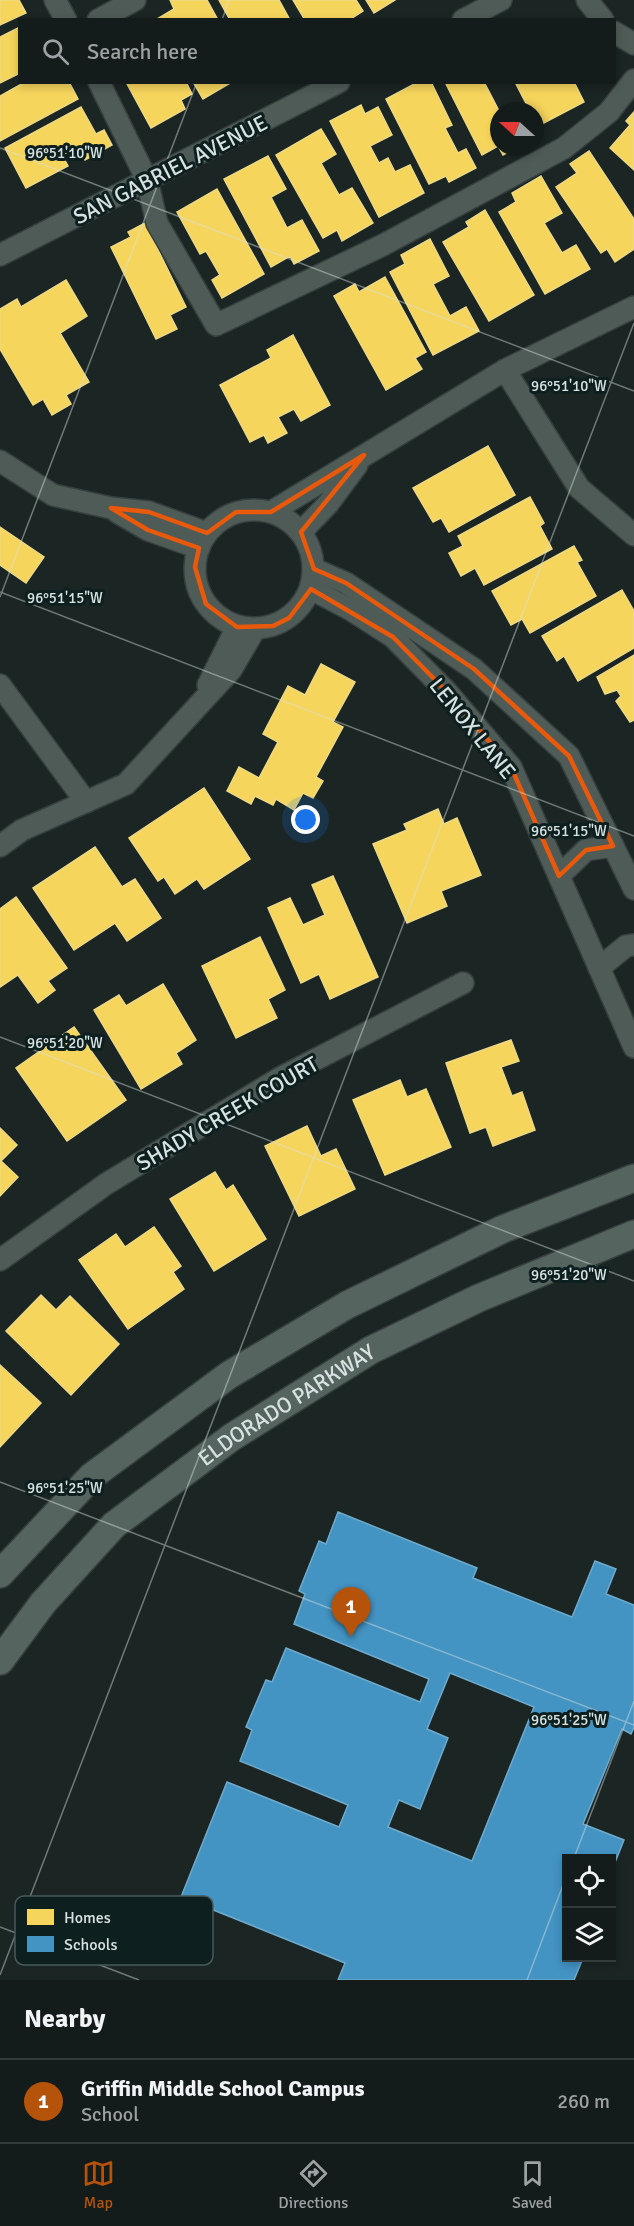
<!DOCTYPE html>
<html lang="en">
<head>
<meta charset="utf-8">
<style>
  :root { --surface:#141c1b; --page:#212928; --text:#f1f3f6; --muted:#9da1a3; --line:#333a3a; --accent:#b45309 }
  body { margin:0; font-family:Signika,sans-serif; background:var(--page); color:var(--text) }
  .controls { position:absolute; right:18px; bottom:18px; display:grid; overflow:hidden; border-radius:0px; box-shadow:0 3px 9px #0003 }
  .controls button { width:54px; height:54px; display:grid; place-items:center; padding:0; border:0; border-bottom:2px solid var(--line); background:var(--surface); color:var(--text); font:30px sans-serif }
  .compass { position:absolute; left:490px; top:102px; width:54px; height:54px; border-radius:50%; background:var(--surface); box-shadow:0 3px 9px #0003; rotate:291deg }
  .you { position:absolute; left:306px; top:820px; width:21px; height:21px; margin:-15px; border:4px solid #fff; border-radius:50%; background:#1a73e8; box-shadow:0 0 0 9px #1a73e833 }
  .badge { display:grid; place-items:center; width:39px; height:39px; border-radius:50%; background:var(--accent); color:#fff; font-size:20px; font-weight:700 }
  .pin { position:absolute; translate:-50% -50px; filter:drop-shadow(0 2px 3px #0008) }
  .pin::after { content:''; position:absolute; top:32px; width:21px; height:18px; background:inherit; clip-path:polygon(0 0,100% 0,50% 100%) }
  .list { margin:0; padding:0; list-style:none }
  h2 { display:flex; justify-content:space-between; align-items:center; height:78px; margin:0; padding:0 24px; font-size:26px }
  h2 small { font-size:20px; font-weight:400; color:var(--muted) }
  .list li { display:grid; grid-template-columns:39px 1fr auto; gap:18px; align-items:center; box-sizing:border-box; height:84px; padding:0 24px; border-top:2px solid var(--line) }
  .list b { display:block; font-size:22px; white-space:nowrap }
  .list p { margin:0; font-size:20px; white-space:nowrap; color:var(--muted) }
  .list em { font-size:20px; font-style:normal; color:var(--muted) }
  .icon { flex:none; width:33px; height:33px; fill:none; stroke:currentColor; stroke-width:2; stroke-linecap:round; stroke-linejoin:round }
  .map { position:relative; flex:none; width:634px; height:1980px; overflow:hidden }
  .search { position:absolute; background:var(--surface); box-shadow:0 3px 9px #0003; left:18px; right:18px; top:18px; height:66px; display:flex; align-items:center; gap:15px; box-sizing:border-box; padding:0 21px; border-radius:0px; color:var(--muted); font-size:22px }
  .sheet { height:162px; background:var(--surface) }
  nav { display:flex; justify-content:space-around; align-items:center; box-sizing:border-box; height:84px; border-top:2px solid var(--line); background:var(--surface); font-size:16px; color:var(--muted) }
  nav a { display:grid; justify-items:center; gap:3px }
  nav .on { color:var(--accent) }
  .map>svg:first-child { display:block }
  .homes { fill:#f6d55c; stroke:#edd984; stroke-width:1.5 }
  .schools { fill:#4393c3; stroke:#6fabcc; stroke-width:1.5; fill-rule:evenodd }
  .lines { fill:none; stroke-linecap:round; stroke-linejoin:round }
  .minor-casing { stroke:#363f3e; stroke-width:24 }
  .major-casing { stroke:#363f3e; stroke-width:30 }
  .minor { stroke:#4f5b56; stroke-width:21 }
  .major { stroke:#566460; stroke-width:27 }
  .marked { fill:none; stroke:#e8590c; stroke-width:4.5; stroke-linejoin:round }
  .ticks { fill:none; stroke:#d7e2e1; stroke-width:1.5; stroke-opacity:0.45 }
  .labels { text-anchor:middle; stroke-width:6; stroke-linejoin:round; paint-order:stroke }
  .street-label { font-size:22px; fill:#d7e2e1; stroke:#0d1f1f }
  .key { fill:#0d1f1f; stroke:#4a5a59; stroke-width:1.5 }
  .key-label { font-size:16px; fill:#d7e2e1 }
  .ticks-label { font-size:15px; text-anchor:middle; fill:#d7e2e1; stroke:#0d1f1f; stroke-width:6; stroke-linejoin:round; paint-order:stroke }
</style>
</head>
<body>
<div class="map">
<svg width="634" height="1980" viewBox="0 0 634 1980">
  <rect width="100%" height="100%" fill="#1b2524"/>
  <g class="homes">
    <polygon points="0,0 19,0 26,13 0,25"/>
    <polygon points="207,0 218,20 157,19 174,9 170,0"/>
    <polygon points="219,0 279,0 290,20 230,20"/>
    <polygon points="293,0 356,0 363,11 349,20 305,20"/>
    <polygon points="366,0 395,0 374,13"/>
    <polygon points="20,27 20,73 0,83 0,37"/>
    <polygon points="25,82 69,82 78,99 0,141 0,96"/>
    <polygon points="126,82 186,82 192,94 181,100 185,109 151,128"/>
    <polygon points="193,82 232,82 203,99"/>
    <polygon points="418,82 431,82 452,125 445,128 458,153 466,149 476,168 449,182 446,176 429,184 386,99"/>
    <polygon points="445,82 484,82 499,111 499,147 518,147 503,155 498,146 482,155"/>
    <polygon points="515,82 574,82 584,102 538,126 535,121 535,111 530,111"/>
    <polygon points="515,104 518,111 502,111"/>
    <polygon points="361,105 365,114 378,107 392,135 370,146 379,163 388,158 395,172 410,165 424,193 379,217 330,121"/>
    <polygon points="81,107 96,134 104,130 112,145 85,160 78,146 62,155 68,166 26,188 5,148"/>
    <polygon points="634,112 634,170 610,148 630,125 626,121"/>
    <polygon points="321,129 336,154 321,163 339,195 352,188 373,223 342,241 337,230 323,238 276,155"/>
    <polygon points="589,151 634,219 634,249 615,262 607,249 601,253 556,187 577,173 570,164"/>
    <polygon points="268,156 286,189 271,197 287,228 302,220 319,251 294,264 290,256 271,267 224,179"/>
    <polygon points="541,176 562,213 544,223 562,253 576,245 590,269 545,294 499,212 516,202 512,193"/>
    <polygon points="217,189 264,274 222,298 212,280 220,275 206,251 200,254 177,212"/>
    <polygon points="485,210 534,295 489,321 443,242 469,227 466,222"/>
    <polygon points="145,223 186,307 170,315 177,329 156,339 111,247 131,237 128,232"/>
    <polygon points="430,239 449,276 433,284 450,316 466,307 479,331 433,355 390,272 405,264 401,255"/>
    <polygon points="385,277 426,352 415,358 422,369 386,390 334,296 355,284 359,292"/>
    <polygon points="66,280 87,316 60,333 89,382 66,395 71,404 52,415 43,399 33,405 0,349 0,309 17,299 21,307"/>
    <polygon points="293,335 330,405 301,421 294,409 278,417 287,433 268,443 264,435 250,442 220,385 271,358 267,350"/>
    <polygon points="488,446 515,495 449,532 441,518 433,522 413,488"/>
    <polygon points="530,497 544,523 540,526 552,549 484,585 475,568 461,576 449,553 463,546 458,536"/>
    <polygon points="0,527 44,557 26,583 0,565"/>
    <polygon points="574,546 582,560 577,562 596,596 530,633 522,619 511,625 492,591"/>
    <polygon points="622,590 634,611 634,648 578,681 564,656 557,661 542,636"/>
    <polygon points="634,655 634,720 630,722 616,701 621,696 617,690 605,694 597,677"/>
    <polygon points="321,664 355,682 333,722 343,727 316,777 323,781 313,798 303,793 294,810 276,799 273,805 255,796 251,804 227,791 239,767 259,778 278,742 263,734 288,686 305,695"/>
    <polygon points="204,788 250,859 204,889 197,879 175,894 164,877 158,881 129,838"/>
    <polygon points="438,809 444,824 457,818 481,875 441,891 447,906 407,923 373,844 407,830 404,824"/>
    <polygon points="95,847 122,887 135,879 161,918 127,941 115,923 74,950 33,888"/>
    <polygon points="333,876 378,977 330,999 319,974 301,983 268,908 290,898 303,925 325,915 312,885"/>
    <polygon points="16,897 67,968 48,981 55,990 38,1003 18,975 0,987 0,909"/>
    <polygon points="260,937 285,990 268,999 277,1018 236,1038 202,966"/>
    <polygon points="163,984 196,1040 176,1053 182,1064 141,1089 94,1010 119,995 126,1006"/>
    <polygon points="74,1027 126,1100 67,1141 16,1068"/>
    <polygon points="511,1040 519,1061 501,1067 512,1096 522,1092 535,1130 493,1146 486,1127 470,1133 446,1063"/>
    <polygon points="400,1080 407,1097 426,1089 451,1147 385,1175 353,1100"/>
    <polygon points="307,1126 321,1156 336,1149 355,1189 299,1216 265,1146"/>
    <polygon points="0,1128 17,1145 1,1161 18,1177 0,1196"/>
    <polygon points="215,1172 226,1190 233,1185 266,1239 214,1271 170,1199"/>
    <polygon points="154,1227 181,1266 173,1272 184,1289 128,1329 79,1260 116,1234 125,1247"/>
    <polygon points="41,1295 56,1310 70,1296 119,1344 71,1395 6,1331"/>
    <polygon points="0,1365 41,1403 0,1447"/>
  </g>
  <path class="schools" d="M338,1512l139,56 -4,10 99,39 23,-56 21,8 -10,25 28,11v122l-3,7 -9,-5 -39,95 41,16 -12,30v-12h-46v100h17l-9,22h-236l7,-17 -164,-66 46,-115 112,45 9,-22 -108,-44 12,-31 -6,-3 20,-47 6,2 14,-34 134,54 9,-23 -135,-55 11,-30 -6,-3 20,-50 7,3zM450,1673l84,34 -62,154 -84,-34 11,-27 21,9 28,-71 -21,-9z"/>
  <g class="lines">
    <defs>
      <g id="minor">
        <polyline points="55,0 66,20"/>
        <polyline points="587,0 603,20"/>
        <polyline points="98,20 135,0"/>
        <polyline points="463,20 501,0"/>
        <polyline points="614,32 634,44"/>
        <polyline points="99,82 147,180 157,223 216,325 383,245 564,148 609,112 634,80"/>
        <polyline points="0,255 339,82"/>
        <polyline points="505,370 579,488 634,535"/>
        <polyline points="0,461 53,495 111,508 149,512 207,533"/>
        <circle cx="254" cy="569" r="59"/>
        <polyline points="117,512 148,530 199,548"/>
        <polyline points="271,512 505,370 634,307"/>
        <polyline points="301,532 328,504 357,465"/>
        <polyline points="314,569 346,583 474,669 569,756 634,889"/>
        <polyline points="311,589 351,610 393,637 447,692 511,767 634,1047"/>
        <polyline points="0,685 86,802"/>
        <polyline points="208,685 237,627"/>
        <polyline points="0,846 22,830 126,784 231,670 255,629"/>
        <polyline points="559,876 586,850 613,846"/>
        <polyline points="599,968 626,946 634,945"/>
        <polyline points="0,1260 106,1184 280,1078 463,983"/>
      </g>
      <g id="major">
        <polyline points="0,1574 92,1476 229,1375 347,1305 503,1229 634,1178"/>
        <path id="s1" d="M0,1661l43,-58 71,-78 118,-88 139,-87 108,-52 155,-64"/>
      </g>
    </defs>
    <use href="#minor" class="minor-casing"/>
    <use href="#major" class="major-casing"/>
    <use href="#minor" class="minor"/>
    <use href="#major" class="major"/>
  </g>
  <path class="marked" d="M364,455l-63,77 13,37 32,14 128,86 95,87 44,90 -27,4 -27,26 -48,-109 -64,-75 -54,-55 -82,-48 -22,29 -16,8 -36,1 -31,-23 -11,-37 4,-19 -51,-18 -37,-22 38,4 58,21 29,-21h35z"/>
  <path class="ticks" d="M222,20l7,-20M0,148l634,243M0,592l634,244M0,597l197,-515M0,1037l634,244M0,1482l634,243M574,1858l60,-157M0,1927l139,53M0,1975l634,-1652M527,1980l39,-103"/>
  <g class="labels">
    <g class="street-label">
      <text transform="translate(170 169) rotate(-27)" y="8">SAN GABRIEL AVENUE</text>
      <text transform="translate(473 728) rotate(51)" y="8">LENOX LANE</text>
      <text transform="translate(227 1113) rotate(-30)" y="8">SHADY CREEK COURT</text>
      <text dy="8" stroke="none"><textPath href="#s1" startOffset="388">ELDORADO PARKWAY</textPath></text>
    </g>
  </g>
  <rect x="15" y="1896" width="198" height="69" rx="9" class="key"/>
  <rect x="27" y="1909" width="27" height="16" fill="#f6d55c"/>
  <rect x="27" y="1936" width="27" height="16" fill="#4393c3"/>
  <g class="key-label">
    <text x="64" y="1923">Homes</text>
    <text x="64" y="1950">Schools</text>
  </g>
  <g class="ticks-label">
    <text x="65" y="158">96°51'10"W</text>
    <text x="569" y="391">96°51'10"W</text>
    <text x="65" y="603">96°51'15"W</text>
    <text x="569" y="836">96°51'15"W</text>
    <text x="65" y="1048">96°51'20"W</text>
    <text x="569" y="1280">96°51'20"W</text>
    <text x="65" y="1493">96°51'25"W</text>
    <text x="569" y="1725">96°51'25"W</text>
  </g>
</svg>
<div class="controls">
<button><svg class="icon" aria-label="locate" viewBox="0 0 24 24"><circle cx="12" cy="12" r="6"/><path d="M12 2v4M12 18v4M2 12h4M18 12h4"/></svg></button>
<button><svg class="icon" aria-label="layers" viewBox="0 0 24 24"><path d="M12 4l9 5-9 5-9-5zM3 14l9 5 9-5"/></svg></button>
</div>
<svg class="compass" viewBox="-18 -18 36 36"><path d="M0-13l5 13h-10z" fill="#e53935"/><path d="M0 13l5-13h-10z" fill="#9da1a3"/></svg>
<div class="you"></div>
<div class="pin badge" style="left:351px;top:1637px">1</div>
<div class="search"><svg class="icon" aria-label="search" viewBox="0 0 24 24"><circle cx="10" cy="10" r="6"/><path d="M15 15l6 6"/></svg>Search here</div>
</div>
<section class="sheet">
<h2>Nearby<small></small></h2>
<ul class="list">
<li><span class="badge">1</span><div><b>Griffin Middle School Campus</b><p>School</p></div><em>260 m</em></li>
</ul>
</section>
<nav>
<a class="on"><svg class="icon" aria-label="map" viewBox="0 0 24 24"><path d="M3 6l6-2 6 2 6-2v14l-6 2-6-2-6 2zM9 4v14M15 6v14"/></svg>Map</a>
<a><svg class="icon" aria-label="directions" viewBox="0 0 24 24"><path d="M12 3l9 9-9 9-9-9zM9 14v-3h6M13 9l2 2-2 2"/></svg>Directions</a>
<a><svg class="icon" aria-label="saved" viewBox="0 0 24 24"><path d="M7 4h10v16l-5-4-5 4z"/></svg>Saved</a>
</nav>
</body>
</html>
